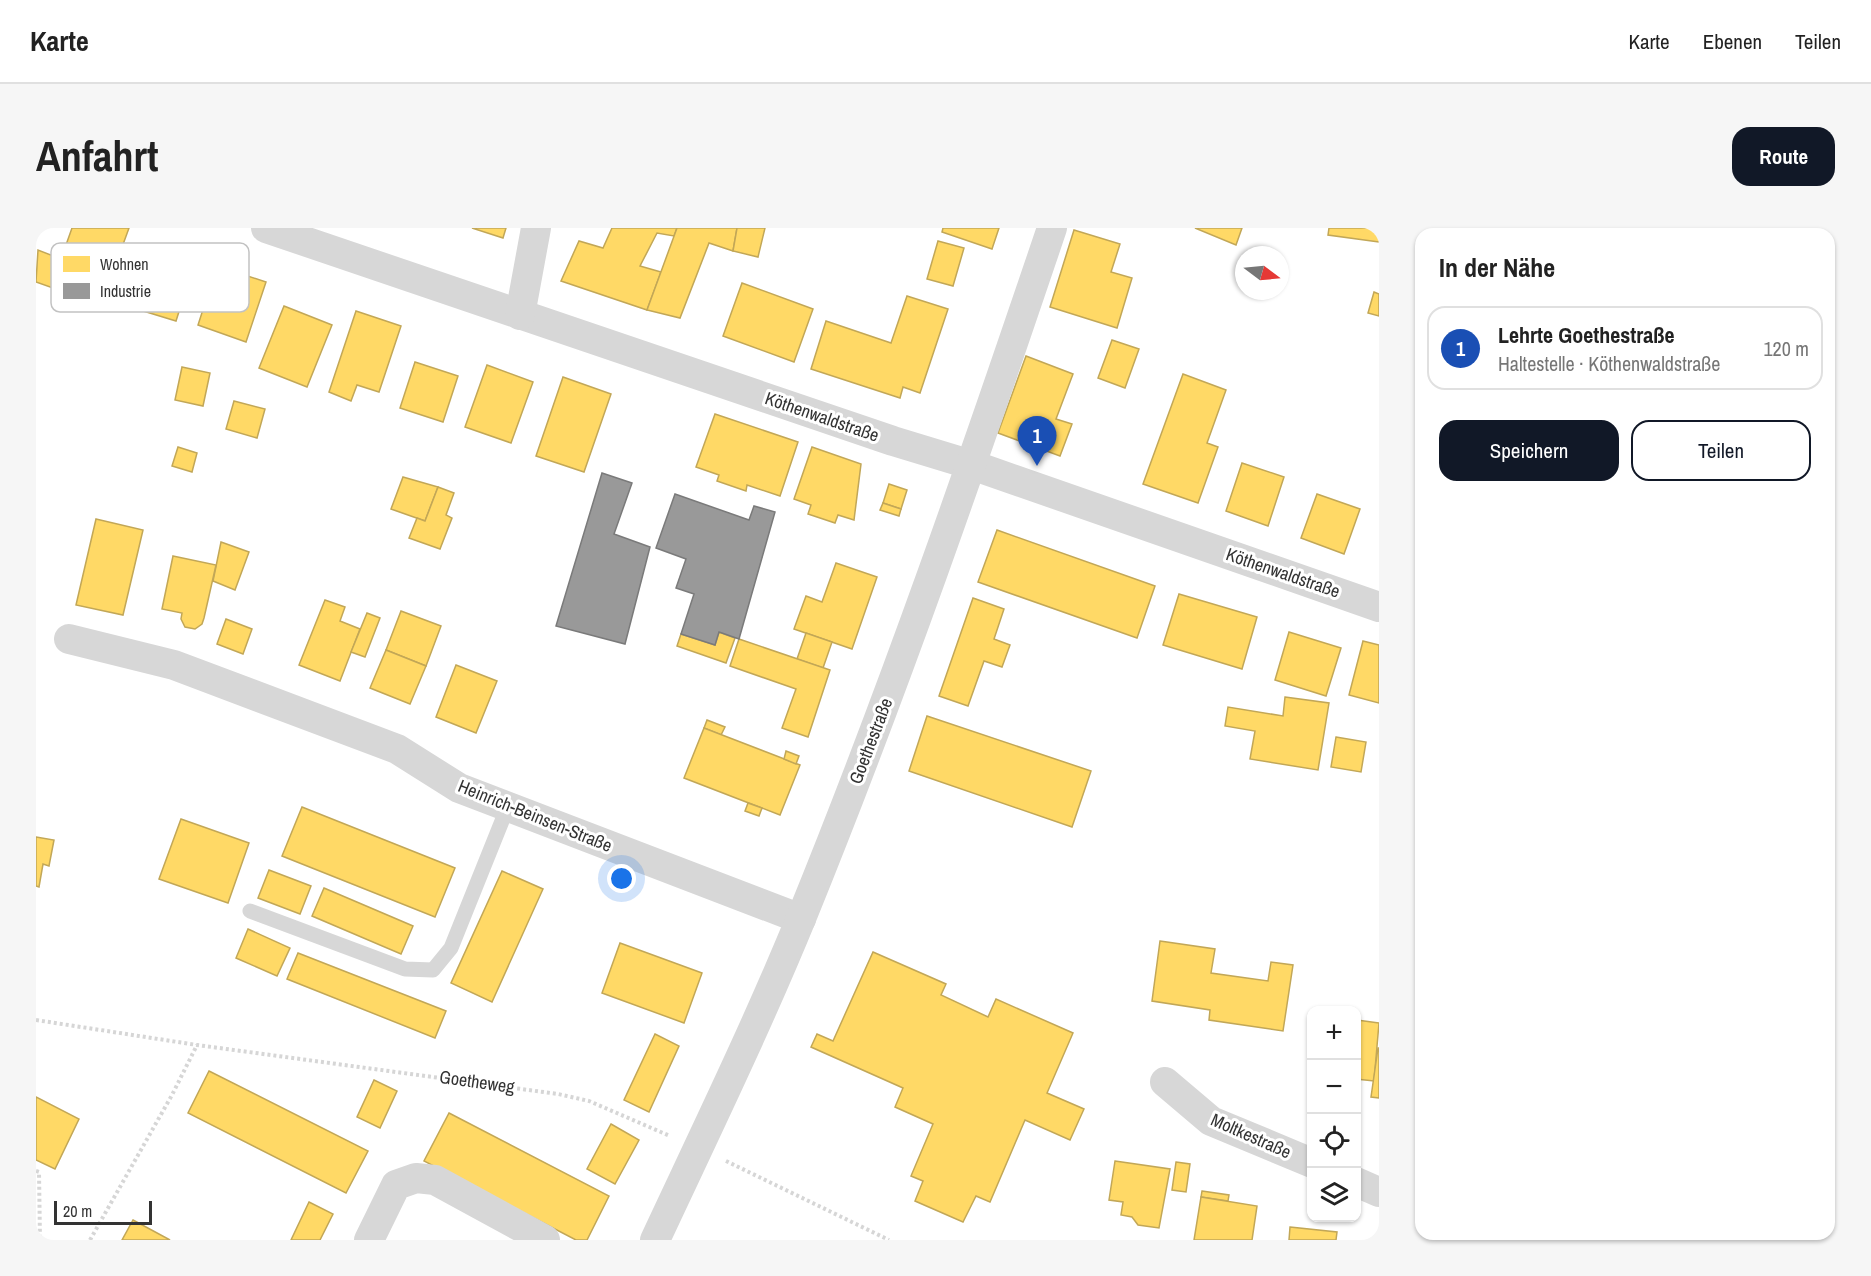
<!DOCTYPE html>
<html lang="de">
<head>
<meta charset="utf-8">
<style>
  :root { --surface:#fff; --page:#f6f6f6; --text:#222; --muted:#767676; --line:#e0e0e0; --accent:#111827 }
  body { margin:0; font-family:"Archivo Narrow",sans-serif; background:var(--page); color:var(--text) }
  .controls { position:absolute; right:18px; bottom:18px; display:grid; overflow:hidden; border-radius:12px; box-shadow:0 2px 4px #0004 }
  .controls button { width:54px; height:54px; display:grid; place-items:center; padding:0; border:0; border-bottom:2px solid var(--line); background:var(--surface); color:var(--text); font:30px sans-serif }
  .compass { position:absolute; left:1199px; top:18px; width:54px; height:54px; border-radius:50%; background:var(--surface); box-shadow:0 2px 4px #0004; rotate:106deg }
  .scale { position:absolute; left:18px; bottom:15px; width:98px; box-sizing:border-box; padding-left:6px; border:3px solid #333; border-top:0; font-size:16px; line-height:21px; white-space:nowrap; color:#333; -webkit-text-stroke:4px #fff; paint-order:stroke }
  .you { position:absolute; left:586px; top:651px; width:21px; height:21px; margin:-15px; border:4px solid #fff; border-radius:50%; background:#1a73e8; box-shadow:0 0 0 9px #1a73e833 }
  .badge { display:grid; place-items:center; width:39px; height:39px; border-radius:50%; background:var(--accent); color:#fff; font-size:20px; font-weight:700 }
  .pin { position:absolute; translate:-50% -50px; filter:drop-shadow(0 2px 3px #0008) }
  .pin::after { content:''; position:absolute; top:32px; width:21px; height:18px; background:inherit; clip-path:polygon(0 0,100% 0,50% 100%) }
  .list { margin:0; padding:0; list-style:none }
  h2 { display:flex; justify-content:space-between; align-items:center; height:78px; margin:0; padding:0 24px; font-size:26px }
  h2 small { font-size:20px; font-weight:400; color:var(--muted) }
  .list li { display:grid; grid-template-columns:39px 1fr auto; gap:18px; align-items:center; box-sizing:border-box; height:84px; margin:0 12px 12px; padding:0 12px; border:2px solid var(--line); border-radius:18px }
  .list b { display:block; font-size:22px; white-space:nowrap }
  .list p { margin:0; font-size:20px; white-space:nowrap; color:var(--muted) }
  .list em { font-size:20px; font-style:normal; color:var(--muted) }
  .actions { display:flex; gap:12px; padding:18px 24px }
  .actions a { flex:1; padding:14px 0; border:2px solid var(--accent); border-radius:18px; text-align:center; font-size:21px; color:var(--accent) }
  .actions .main { background:var(--accent); color:#fff }
  .icon { flex:none; width:33px; height:33px; fill:none; stroke:currentColor; stroke-width:2; stroke-linecap:round; stroke-linejoin:round }
  .map { position:relative; flex:none; width:1343px; height:1012px; overflow:hidden; border-radius:18px }
  header { display:flex; align-items:center; gap:36px; box-sizing:border-box; height:84px; padding:0 30px; background:var(--surface); border-bottom:2px solid var(--line) }
  header strong { font-size:28px }
  nav { display:flex; gap:33px; margin-inline-start:auto; font-size:21px }
  .intro { display:flex; align-items:center; justify-content:space-between; box-sizing:border-box; height:144px; padding:0 36px }
  h1 { margin:0; font-size:42px }
  .button { padding:15px 27px; border-radius:18px; background:var(--accent); color:#fff; font-size:21px; font-weight:700 }
  main { display:flex; gap:36px; padding:0 36px }
  aside { flex:1; background:var(--surface); border-radius:18px; box-shadow:0 2px 4px #0004 }
  .map>svg:first-child { display:block }
  .homes { fill:#ffd966; stroke:#c2a757; stroke-width:1.5 }
  .industry { fill:#999; stroke:#7a7a7a; stroke-width:1.5 }
  .lines { fill:none; stroke-linecap:round; stroke-linejoin:round }
  .path { stroke:#d6d6d6; stroke-width:4; stroke-dasharray:3 3; stroke-linecap:butt }
  .lane { stroke:#d7d7d7; stroke-width:15 }
  .street { stroke:#d7d7d7; stroke-width:30 }
  .labels { text-anchor:middle; stroke-width:6; stroke-linejoin:round; paint-order:stroke }
  .street-label { font-size:18px; fill:#333; stroke:#fff }
  .key { fill:#fff; stroke:#c2c2c2; stroke-width:1.5 }
  .key-label { font-size:16px; fill:#333 }
</style>
</head>
<body>
<header>
<strong>Karte</strong>
<nav><a>Karte</a><a>Ebenen</a><a>Teilen</a></nav>
</header>
<div class="intro"><h1>Anfahrt</h1><a class="button">Route</a></div>
<main>
<div class="map">
<svg width="1343" height="1012" viewBox="0 0 1343 1012">
  <rect width="100%" height="100%" fill="#fff"/>
  <g class="homes">
    <polygon points="36,0 93,0 65,77 0,54 2,22 25,31"/>
    <polygon points="436,0 470,0 467,10"/>
    <polygon points="576,0 641,0 638,8 621,5 604,38 625,44 611,82 525,53 543,13 567,20"/>
    <polygon points="641,0 701,0 697,23 673,15 644,90 611,82"/>
    <polygon points="701,0 729,0 722,29 697,23"/>
    <polygon points="907,0 963,0 956,21 906,4"/>
    <polygon points="1159,0 1206,0 1200,17"/>
    <polygon points="1293,0 1343,0 1343,14 1292,7"/>
    <polygon points="1038,2 1084,16 1075,44 1096,50 1081,100 1014,79"/>
    <polygon points="902,13 928,20 917,58 891,51"/>
    <polygon points="113,19 159,33 140,93 94,79"/>
    <polygon points="181,38 230,54 210,114 162,97"/>
    <polygon points="706,55 777,81 758,134 687,108"/>
    <polygon points="1338,64 1343,66 1343,88 1332,85"/>
    <polygon points="871,68 912,81 884,165 867,159 864,170 775,141 790,93 855,115"/>
    <polygon points="248,78 296,97 271,159 223,140"/>
    <polygon points="320,83 365,98 343,164 321,157 315,173 293,164"/>
    <polygon points="1076,112 1103,121 1089,160 1062,150"/>
    <polygon points="990,128 1037,146 1020,191 1036,196 1024,228 962,205"/>
    <polygon points="379,134 422,148 407,194 364,180"/>
    <polygon points="451,137 497,154 475,215 429,199"/>
    <polygon points="146,139 174,145 167,178 139,172"/>
    <polygon points="1147,146 1190,162 1171,215 1182,219 1162,275 1107,256"/>
    <polygon points="527,149 575,166 548,244 500,228"/>
    <polygon points="198,173 229,181 221,210 190,201"/>
    <polygon points="679,186 762,214 744,268 711,257 710,263 681,253 683,247 660,239"/>
    <polygon points="142,219 161,225 156,244 136,238"/>
    <polygon points="776,219 825,236 818,292 802,287 799,295 772,286 775,277 758,271"/>
    <polygon points="1206,235 1248,249 1232,298 1190,283"/>
    <polygon points="367,249 402,259 389,293 355,281"/>
    <polygon points="853,256 871,262 865,281 847,275"/>
    <polygon points="402,259 418,265 410,287 416,290 404,321 373,310 381,290 389,293"/>
    <polygon points="1281,266 1324,281 1308,326 1265,310"/>
    <polygon points="847,275 865,281 863,288 844,282"/>
    <polygon points="60,291 107,302 87,387 40,377"/>
    <polygon points="961,302 1119,358 1101,410 942,354"/>
    <polygon points="185,314 213,324 199,362 177,353"/>
    <polygon points="137,328 180,337 168,390 166,396 159,401 149,399 145,391 146,385 126,381"/>
    <polygon points="800,335 841,349 816,421 758,401 770,368 786,374"/>
    <polygon points="1143,366 1221,389 1206,441 1127,417"/>
    <polygon points="937,370 968,381 958,411 974,417 966,439 948,433 932,478 903,468"/>
    <polygon points="289,372 309,379 304,393 324,401 304,453 263,437"/>
    <polygon points="365,383 405,398 390,438 350,422"/>
    <polygon points="331,385 344,390 329,429 315,424"/>
    <polygon points="190,391 216,401 207,426 181,416"/>
    <polygon points="683,404 699,410 690,435 641,418 645,406 679,417"/>
    <polygon points="1253,404 1305,420 1290,468 1239,452"/>
    <polygon points="770,405 796,414 787,440 761,431"/>
    <polygon points="703,411 794,442 772,509 746,500 760,461 694,438"/>
    <polygon points="1327,413 1343,417 1343,475 1313,467"/>
    <polygon points="350,422 390,438 374,476 334,460"/>
    <polygon points="420,437 461,453 440,505 400,489"/>
    <polygon points="1249,469 1293,475 1282,542 1214,531 1219,503 1189,498 1192,479 1247,488"/>
    <polygon points="891,488 1055,543 1036,599 873,543"/>
    <polygon points="671,492 689,499 685,507 668,500"/>
    <polygon points="668,500 764,537 744,587 648,550"/>
    <polygon points="1300,509 1330,514 1325,544 1295,539"/>
    <polygon points="750,523 763,528 760,536 748,531"/>
    <polygon points="712,575 726,580 723,588 709,583"/>
    <polygon points="266,579 419,640 399,689 246,628"/>
    <polygon points="145,591 213,615 192,675 123,651"/>
    <polygon points="0,609 18,612 13,638 7,636 3,659 0,658"/>
    <polygon points="233,642 275,658 264,686 222,670"/>
    <polygon points="466,643 507,661 456,774 415,755"/>
    <polygon points="288,660 377,698 365,726 276,688"/>
    <polygon points="212,701 254,720 241,748 200,730"/>
    <polygon points="1124,713 1179,721 1175,745 1232,753 1235,734 1257,737 1247,803 1173,792 1174,782 1116,773"/>
    <polygon points="584,715 666,745 648,795 566,765"/>
    <polygon points="837,724 910,756 905,767 952,789 960,771 1037,805 1011,865 1048,881 1034,912 989,892 954,974 940,968 927,994 879,973 887,953 875,948 897,896 859,879 867,860 775,819 781,806 797,813"/>
    <polygon points="262,725 410,783 399,810 251,751"/>
    <polygon points="1321,792 1343,795 1338,853 1320,851"/>
    <polygon points="619,806 643,818 613,884 588,872"/>
    <polygon points="1342,820 1343,820 1343,870 1335,869"/>
    <polygon points="173,843 332,923 310,965 152,885"/>
    <polygon points="338,852 361,863 344,900 321,889"/>
    <polygon points="0,869 43,891 19,941 0,932"/>
    <polygon points="413,885 573,968 551,1012 540,1012 388,933"/>
    <polygon points="575,896 603,912 579,956 551,941"/>
    <polygon points="1079,933 1134,941 1123,1000 1102,997 1096,989 1085,987 1087,974 1073,972"/>
    <polygon points="1140,934 1154,936 1150,964 1136,962"/>
    <polygon points="1166,963 1193,967 1192,973 1165,969"/>
    <polygon points="1165,969 1221,978 1216,1012 1158,1012"/>
    <polygon points="273,974 297,986 284,1012 255,1012"/>
    <polygon points="97,992 134,1012 86,1012"/>
    <polygon points="1254,999 1301,1004 1300,1012 1253,1012"/>
  </g>
  <g class="industry">
    <polygon points="566,245 596,255 578,306 614,319 589,416 520,398"/>
    <polygon points="639,266 713,292 718,278 739,284 703,411 683,404 679,417 645,406 658,366 640,360 650,331 620,320"/>
  </g>
  <g class="lines">
    <g class="path">
      <polyline points="0,792 161,817 522,866 553,873 634,908"/>
      <polyline points="690,933 853,1012"/>
      <polyline points="0,943 3,944 4,1012"/>
      <polyline points="54,1012 136,867 161,817"/>
    </g>
    <polyline class="lane" points="214,683 369,741 397,742 415,720 472,578"/>
    <g class="street">
      <polyline points="230,0 857,213 936,237 1343,379"/>
      <polyline points="484,87 500,0"/>
      <polyline points="33,411 138,437 361,521 423,560 765,691"/>
      <polyline points="1129,854 1175,893 1276,935"/>
      <polyline points="1320,954 1343,964"/>
      <polyline points="333,1012 360,957 380,950 399,952 509,1012"/>
      <path d="M619,1012c50,-107 102,-214 147,-324 92,-226 172,-457 250,-688"/>
    </g>
  </g>
  <g class="labels">
    <g class="street-label">
      <text transform="translate(786 189) rotate(19)" y="6">Köthenwaldstraße</text>
      <text transform="translate(1247 345) rotate(19)" y="6">Köthenwaldstraße</text>
      <text transform="translate(835 513) rotate(-69)" y="6">Goethestraße</text>
      <text transform="translate(499 588) rotate(22)" y="6">Heinrich-Beinsen-Straße</text>
      <text transform="translate(441 854) rotate(8)" y="6">Goetheweg</text>
      <text transform="translate(1215 908) rotate(24)" y="6">Moltkestraße</text>
    </g>
  </g>
  <rect x="15" y="15" width="198" height="69" rx="9" class="key"/>
  <rect x="27" y="28" width="27" height="16" fill="#ffd966"/>
  <rect x="27" y="55" width="27" height="16" fill="#999"/>
  <g class="key-label">
    <text x="64" y="42">Wohnen</text>
    <text x="64" y="69">Industrie</text>
  </g>
</svg>
<div class="controls">
<button>+</button>
<button>−</button>
<button><svg class="icon" aria-label="locate" viewBox="0 0 24 24"><circle cx="12" cy="12" r="6"/><path d="M12 2v4M12 18v4M2 12h4M18 12h4"/></svg></button>
<button><svg class="icon" aria-label="layers" viewBox="0 0 24 24"><path d="M12 4l9 5-9 5-9-5zM3 14l9 5 9-5"/></svg></button>
</div>
<svg class="compass" viewBox="-18 -18 36 36"><path d="M0-13l5 13h-10z" fill="#e53935"/><path d="M0 13l5-13h-10z" fill="#767676"/></svg>
<div class="scale">20 m</div>
<div class="you"></div>
<div class="pin badge" style="left:1001px;top:238px;background:#1a4fb4">1</div>
</div>
<aside>
<h2>In der Nähe<small></small></h2>
<ul class="list">
<li><span class="badge" style="background:#1a4fb4">1</span><div><b>Lehrte Goethestraße</b><p>Haltestelle · Köthenwaldstraße</p></div><em>120 m</em></li>
</ul>
<div class="actions"><a class="main">Speichern</a><a>Teilen</a></div>
</aside>
</main>
</body>
</html>
